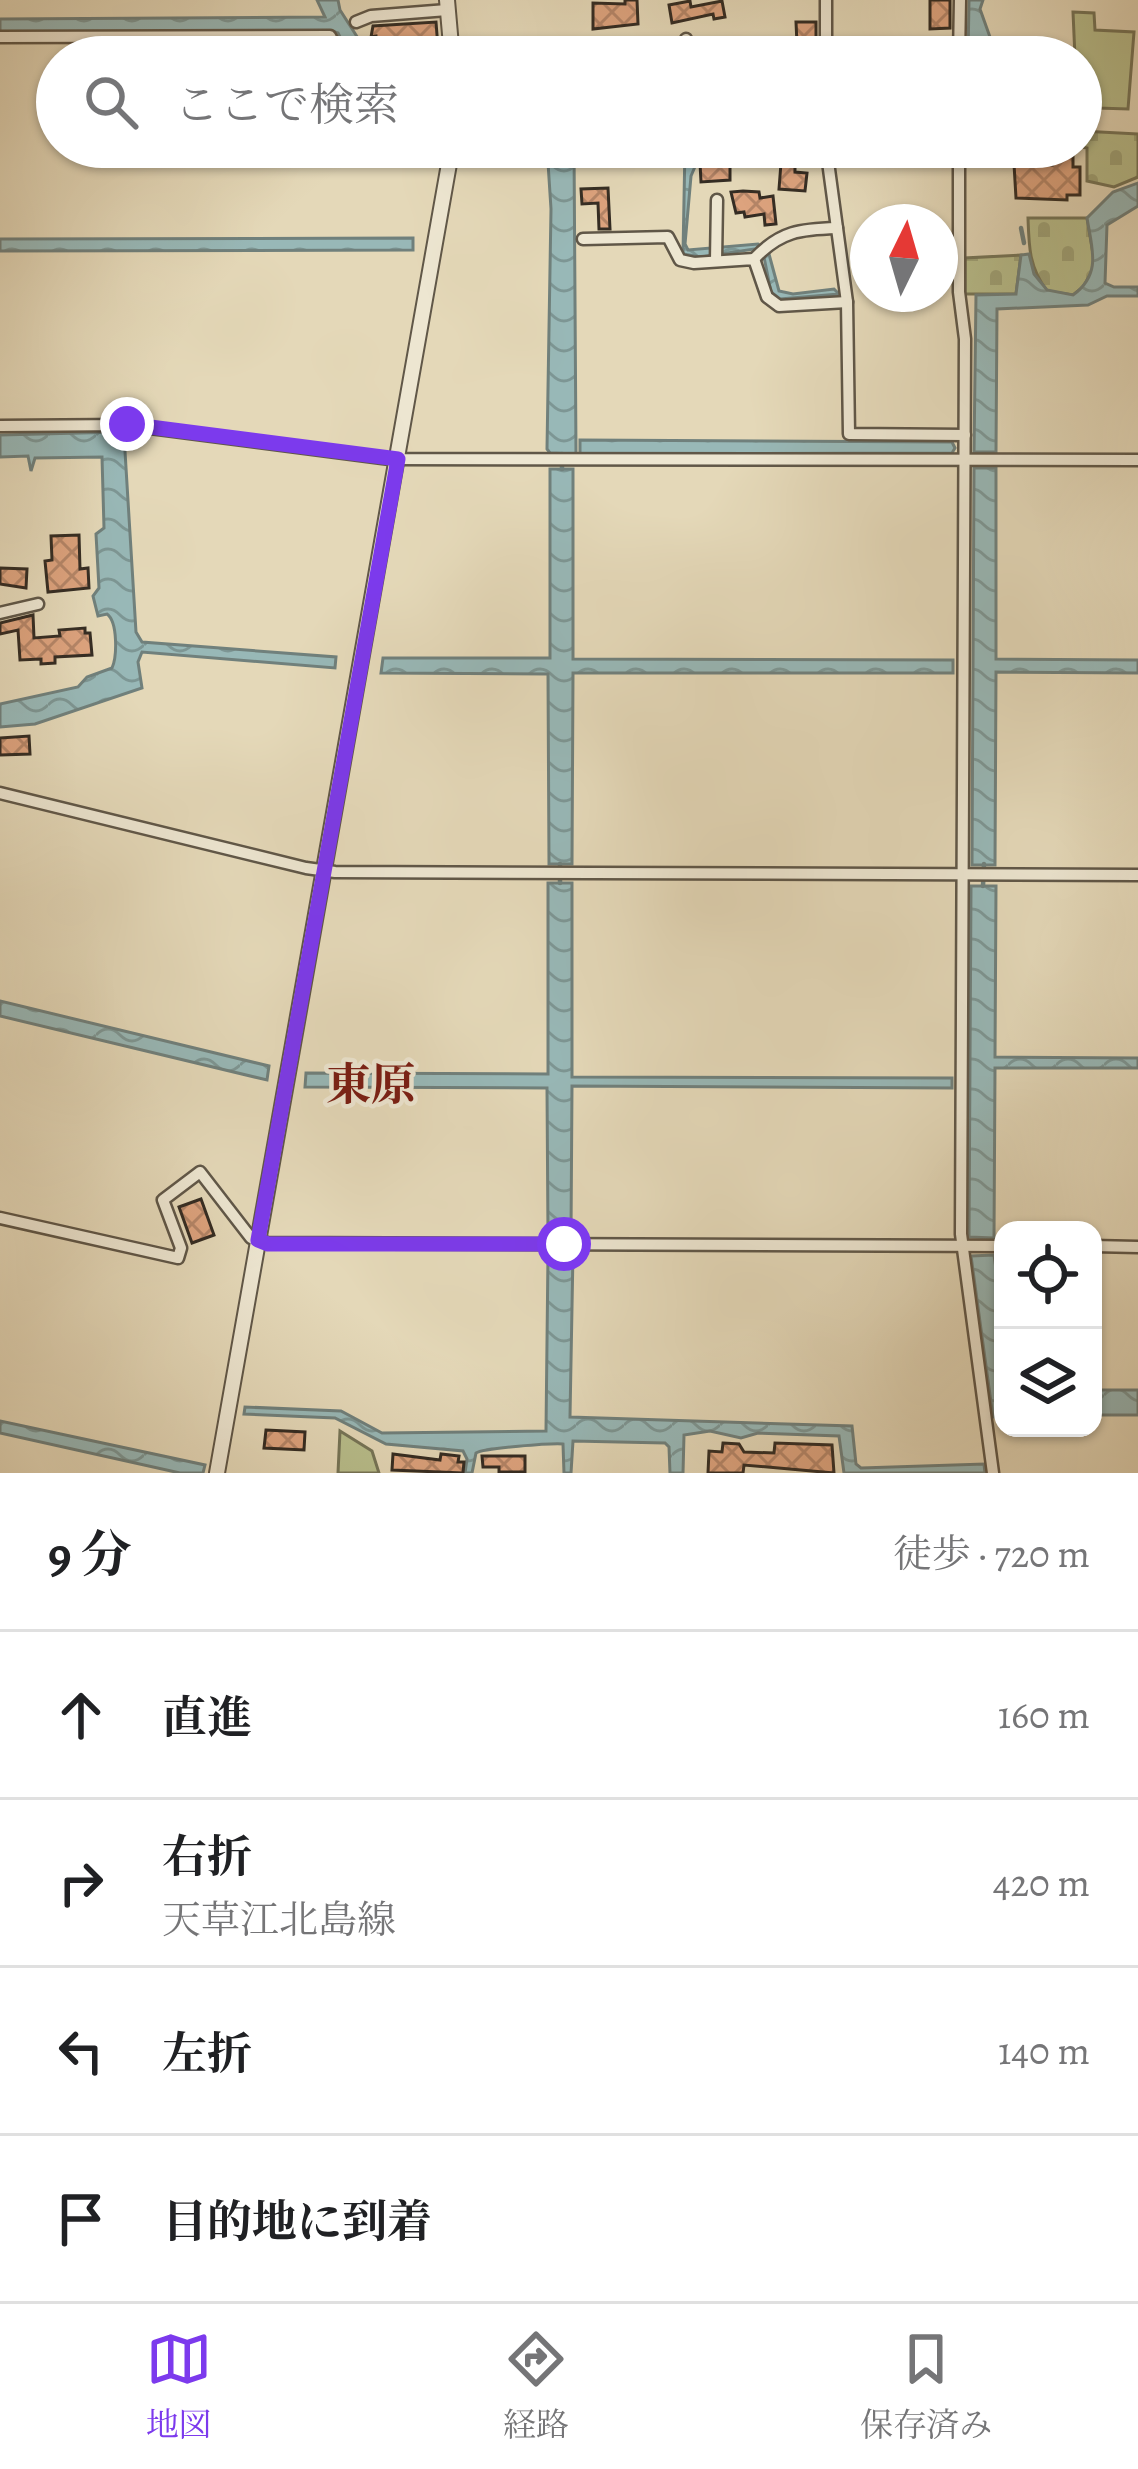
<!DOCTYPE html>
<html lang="ja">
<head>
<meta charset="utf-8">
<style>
  :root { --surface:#fff; --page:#f2f2f2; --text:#202124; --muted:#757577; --line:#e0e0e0; --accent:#7c3aed }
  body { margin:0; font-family:Alegreya,"Noto Serif JP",serif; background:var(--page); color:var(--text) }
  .controls { position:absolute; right:36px; bottom:36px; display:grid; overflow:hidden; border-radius:24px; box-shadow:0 3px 9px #0004 }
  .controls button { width:108px; height:108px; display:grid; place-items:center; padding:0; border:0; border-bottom:3px solid var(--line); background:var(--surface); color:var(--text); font:60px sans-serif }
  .compass { position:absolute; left:850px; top:204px; width:108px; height:108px; border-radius:50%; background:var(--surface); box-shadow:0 3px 9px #0004; rotate:5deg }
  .stop { position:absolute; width:36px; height:36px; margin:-27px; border:9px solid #7c3aed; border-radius:50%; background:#fff }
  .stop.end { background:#7c3aed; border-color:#fff; box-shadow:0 3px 12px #0008 }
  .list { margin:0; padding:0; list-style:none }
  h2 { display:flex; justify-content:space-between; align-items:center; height:156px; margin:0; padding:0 48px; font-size:51px }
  h2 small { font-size:39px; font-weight:400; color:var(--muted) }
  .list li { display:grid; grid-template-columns:78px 1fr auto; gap:36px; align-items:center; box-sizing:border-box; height:168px; padding:0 48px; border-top:3px solid var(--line) }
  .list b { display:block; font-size:45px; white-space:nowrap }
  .list p { margin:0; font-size:39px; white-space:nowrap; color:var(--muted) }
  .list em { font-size:39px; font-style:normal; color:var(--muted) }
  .icon { flex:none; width:66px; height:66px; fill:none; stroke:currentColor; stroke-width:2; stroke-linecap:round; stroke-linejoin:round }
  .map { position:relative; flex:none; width:1138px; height:1473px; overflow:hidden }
  .search { position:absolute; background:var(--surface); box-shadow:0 3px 9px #0004; left:36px; right:36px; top:36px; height:132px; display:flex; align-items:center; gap:30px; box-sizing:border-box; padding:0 42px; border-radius:66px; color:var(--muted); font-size:45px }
  .sheet { height:828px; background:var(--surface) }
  nav { display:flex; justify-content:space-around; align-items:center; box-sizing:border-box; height:168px; border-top:3px solid var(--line); background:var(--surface); font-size:33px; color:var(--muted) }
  nav a { display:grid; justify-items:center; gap:6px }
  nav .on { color:var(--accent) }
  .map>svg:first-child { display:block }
  .green { fill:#b8be8c; stroke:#767558; stroke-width:3 }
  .cemetery { fill:url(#cemetery-stones); stroke:#767558; stroke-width:3 }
  .water { fill:url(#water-waves); stroke:#70807c; stroke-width:3 }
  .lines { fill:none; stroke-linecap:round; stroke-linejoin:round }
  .stream { stroke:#70807c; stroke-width:4.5 }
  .building { fill:url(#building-cross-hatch); stroke:#342c23; stroke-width:3 }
  .minor-casing { stroke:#605748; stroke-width:15 }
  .tertiary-casing { stroke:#605748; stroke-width:18 }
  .minor { stroke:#ede6d1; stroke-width:10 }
  .tertiary { stroke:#ede6d1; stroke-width:14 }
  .route { stroke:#7c3aed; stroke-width:15 }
  .labels { text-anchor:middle; stroke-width:9; stroke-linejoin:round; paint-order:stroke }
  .neighbourhood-label { font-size:45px; font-weight:bold; fill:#7a1f14; stroke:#ede6d1 }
</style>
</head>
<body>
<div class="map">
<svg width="1138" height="1473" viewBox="0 0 1138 1473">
  <defs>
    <pattern id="cemetery-stones" width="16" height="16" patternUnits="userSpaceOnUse" patternTransform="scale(3)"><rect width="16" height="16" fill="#b8be8c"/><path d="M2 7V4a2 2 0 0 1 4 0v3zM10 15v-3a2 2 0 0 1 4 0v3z" fill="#9fa378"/></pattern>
    <pattern id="water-waves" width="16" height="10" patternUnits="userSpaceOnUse" patternTransform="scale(3)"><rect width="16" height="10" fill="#98b8b7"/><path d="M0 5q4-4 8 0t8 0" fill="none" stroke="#7d9694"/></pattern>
    <pattern id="building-cross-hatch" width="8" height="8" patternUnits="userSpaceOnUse" patternTransform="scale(3)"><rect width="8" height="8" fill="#dda37e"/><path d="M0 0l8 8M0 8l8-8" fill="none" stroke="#b48567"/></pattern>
  </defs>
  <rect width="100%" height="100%" fill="#e4d8b8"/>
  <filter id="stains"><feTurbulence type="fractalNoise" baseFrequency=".00167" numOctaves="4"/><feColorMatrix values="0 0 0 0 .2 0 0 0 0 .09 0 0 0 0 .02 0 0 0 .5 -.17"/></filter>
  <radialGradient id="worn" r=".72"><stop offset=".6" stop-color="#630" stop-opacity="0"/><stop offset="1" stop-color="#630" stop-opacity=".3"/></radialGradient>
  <g class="green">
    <polygon points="1073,12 1094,13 1095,30 1134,32 1128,109 1097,108 1081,77 1081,57 1075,57"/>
    <polygon points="340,1431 372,1451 379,1473 338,1473"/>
  </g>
  <g class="cemetery">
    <polygon points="1081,131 1138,134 1138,177 1114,187 1087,181 1087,148 1081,147"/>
    <path d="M1028,218h59l8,48 -12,21 -10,8 -26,-4c-18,-24 -18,-44 -19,-73z"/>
    <polygon points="1021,255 1016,294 965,294 965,258"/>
  </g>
  <g class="water">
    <polygon points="317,0 338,0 340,10 370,57 350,57 338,33 332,31 0,32 0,19 325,17"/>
    <polygon points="969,0 983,0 980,9 990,37 985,42 984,57 968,57"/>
    <polygon points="547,147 574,147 576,454 550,453 547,449 551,209"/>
    <polygon points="685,147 738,147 762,154 706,156 697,162 691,176 685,244 688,250 758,244 769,254 779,291 793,294 834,289 839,294 780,299 771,292 764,257 754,249 701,257 683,254"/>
    <path d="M1138,183v23l-31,19 -2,58 9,4h24v9h-31l-19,9 -91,4 -1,143h-22l2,-157 40,-1 5,-39 8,-1 5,20 13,16 26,5c29,-21 19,-46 14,-77l26,-26z"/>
    <polygon points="413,238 413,250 0,251 0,239"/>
    <path d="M121,432l3,3 12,197 6,10 194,15 -1,11 -193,-16 -4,10 4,26 -107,36 -35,3v-23l78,-17 9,-10 25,-9c5,-11 6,-46 -5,-54l-9,2 -5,-20 6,-8 -3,-54 8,-6 -2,-71 -67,1 -4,13 -3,-15 -28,1v-22z"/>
    <polygon points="580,440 952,442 955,448 952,453 580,454"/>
    <polygon points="974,468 996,468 996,659 1138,660 1138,673 996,672 995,865 972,865"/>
    <polygon points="550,469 573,469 573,659 953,660 953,673 573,673 572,864 549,864 548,674 381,673 383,658 550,658"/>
    <polygon points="548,883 572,883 572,1077 952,1078 952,1088 572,1086 571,1235 548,1235 547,1088 305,1087 306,1073 548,1074"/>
    <polygon points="971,886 996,886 995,1057 1138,1058 1138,1068 995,1068 994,1238 969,1237"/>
    <polygon points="0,1001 269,1066 267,1080 0,1016"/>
    <path d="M573,1252l-3,165 282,9 4,38 5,4 123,-4 1,9h-141l-5,-37 -81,-3 -17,5 -31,-7 -26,4 -1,38h-13l-1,-26 -4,-4 -92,-2 -2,32h-7l-1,-29c-11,-1 -79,4 -87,9l-4,20h-7l2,-14 -4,-8 -77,-7 -51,-26 -91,-4 1,-7 96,4 41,22 164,-2 2,-177z"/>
    <polygon points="994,1255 1003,1318 1003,1417 993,1417 971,1256"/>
    <rect x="1093" y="1390" width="45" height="25"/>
    <polygon points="0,1421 205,1465 203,1473 180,1473 0,1433"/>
  </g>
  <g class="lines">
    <g class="stream">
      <polyline points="1021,228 1024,243"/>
      <polyline points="562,469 562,454"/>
      <polyline points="560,883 560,864"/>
      <polyline points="983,886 984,864"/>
      <polyline points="558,1253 559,1235"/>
    </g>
  </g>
  <g class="building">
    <polygon points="625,0 637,0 638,24 593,29 593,3 625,4"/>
    <polygon points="930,0 950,0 950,28 930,29"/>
    <polygon points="690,1 691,7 722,1 725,17 714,19 713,14 672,23 669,5"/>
    <polygon points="436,22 438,48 426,49 426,41 421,40 377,47 376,36 371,37 373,26"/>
    <polygon points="796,22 816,22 816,57 790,57 790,48 804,48 803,43 797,44"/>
    <polygon points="1013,147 1030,147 1031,165 1052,165 1052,147 1073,147 1073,167 1080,167 1080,195 1067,195 1067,200 1016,198"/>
    <polygon points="730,162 730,180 701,182 700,163"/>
    <polygon points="781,163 795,164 795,172 807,173 805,191 779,189"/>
    <polygon points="608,188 610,229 599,229 598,203 582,204 581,189"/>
    <polygon points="743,191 759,192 760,198 773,196 776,224 765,225 764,214 745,217 744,212 736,213 731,192"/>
    <polygon points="79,535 80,569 88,568 89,588 48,592 45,561 52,560 51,536"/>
    <polygon points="0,568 27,569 26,588 0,584"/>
    <polygon points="33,615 34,638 60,636 59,630 85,628 85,633 90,633 92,655 55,657 55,663 41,664 41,659 20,660 18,630 0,634 0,623"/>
    <polygon points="29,736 30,754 0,755 0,738"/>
    <polygon points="201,1199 214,1235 192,1243 179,1207"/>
    <polygon points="266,1430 305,1432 304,1450 264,1448"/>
    <polygon points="723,1443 739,1444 744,1452 774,1453 775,1443 832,1445 834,1473 744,1465 743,1473 708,1473 709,1451 722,1452"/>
    <polygon points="393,1454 440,1460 441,1454 459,1456 458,1462 464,1462 463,1473 392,1470"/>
    <polygon points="482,1456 525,1456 525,1472 499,1472 499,1467 483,1467"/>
  </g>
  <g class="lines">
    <defs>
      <g id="minor">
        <polyline points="356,22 371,16 447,10"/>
        <polyline points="0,37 330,36 341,57"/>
        <polyline points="686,39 694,57"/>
        <polyline points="826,57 826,0"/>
        <polyline points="959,57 960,0"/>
        <polyline points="826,147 847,302 849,434 965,435"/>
        <polyline points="959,147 959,292 965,339 961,1234 993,1473"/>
        <polyline points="583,239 668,237 680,260 694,263 754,259 767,297 779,306 847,302"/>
        <path d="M754,259c26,-28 47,-30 83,-31"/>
        <polyline points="716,261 717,200"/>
        <polyline points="0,426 127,425 390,459 1138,460"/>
        <polyline points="0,613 38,604"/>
        <polyline points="0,793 306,868 335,872 1138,875"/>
        <polyline points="0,1218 178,1258 181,1248 163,1200 200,1172 251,1238 267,1243 1003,1246"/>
        <polyline points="1093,1246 1138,1247"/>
      </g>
      <g id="tertiary">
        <polyline points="447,0 452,57"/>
        <polyline points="217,1473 452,147"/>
      </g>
    </defs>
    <use href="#minor" class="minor-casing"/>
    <use href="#tertiary" class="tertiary-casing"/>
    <use href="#minor" class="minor"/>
    <use href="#tertiary" class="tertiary"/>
  </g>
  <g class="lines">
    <polyline class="route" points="127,424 398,459 258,1240 268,1244 564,1244"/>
  </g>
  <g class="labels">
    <g class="neighbourhood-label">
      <text x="371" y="1100">東原</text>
    </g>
  </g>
  <rect width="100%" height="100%" filter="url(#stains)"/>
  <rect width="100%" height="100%" fill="url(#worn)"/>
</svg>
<div class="controls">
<button><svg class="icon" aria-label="locate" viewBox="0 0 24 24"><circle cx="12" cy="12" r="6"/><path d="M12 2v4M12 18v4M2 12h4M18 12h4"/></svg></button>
<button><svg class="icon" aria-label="layers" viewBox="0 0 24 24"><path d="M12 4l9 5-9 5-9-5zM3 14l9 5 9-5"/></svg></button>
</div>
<svg class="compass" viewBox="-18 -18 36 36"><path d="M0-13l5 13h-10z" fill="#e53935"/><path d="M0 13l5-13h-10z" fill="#757577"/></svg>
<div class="stop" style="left:564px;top:1244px"></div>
<div class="stop end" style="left:127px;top:424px"></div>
<div class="search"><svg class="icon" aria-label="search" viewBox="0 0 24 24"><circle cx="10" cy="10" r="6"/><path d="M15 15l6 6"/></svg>ここで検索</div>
</div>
<section class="sheet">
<h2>9 分<small>徒歩 · 720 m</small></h2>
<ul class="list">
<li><svg class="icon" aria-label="ahead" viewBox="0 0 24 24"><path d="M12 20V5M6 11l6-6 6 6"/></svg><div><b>直進</b></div><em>160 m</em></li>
<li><svg class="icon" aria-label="right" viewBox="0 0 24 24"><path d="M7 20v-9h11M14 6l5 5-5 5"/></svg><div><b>右折</b><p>天草江北島線</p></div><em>420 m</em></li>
<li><svg class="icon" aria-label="left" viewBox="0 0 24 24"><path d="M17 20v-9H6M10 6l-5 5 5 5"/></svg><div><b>左折</b></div><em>140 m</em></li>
<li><svg class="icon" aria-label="arrive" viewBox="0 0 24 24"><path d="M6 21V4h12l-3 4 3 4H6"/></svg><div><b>目的地に到着</b></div></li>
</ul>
</section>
<nav>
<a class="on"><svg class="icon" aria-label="map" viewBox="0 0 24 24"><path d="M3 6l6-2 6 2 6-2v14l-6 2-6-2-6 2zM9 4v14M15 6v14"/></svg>地図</a>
<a><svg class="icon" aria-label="directions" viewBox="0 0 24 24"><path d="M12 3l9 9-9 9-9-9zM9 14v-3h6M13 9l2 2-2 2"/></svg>経路</a>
<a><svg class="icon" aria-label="saved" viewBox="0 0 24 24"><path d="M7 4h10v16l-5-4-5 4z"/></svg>保存済み</a>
</nav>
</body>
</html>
